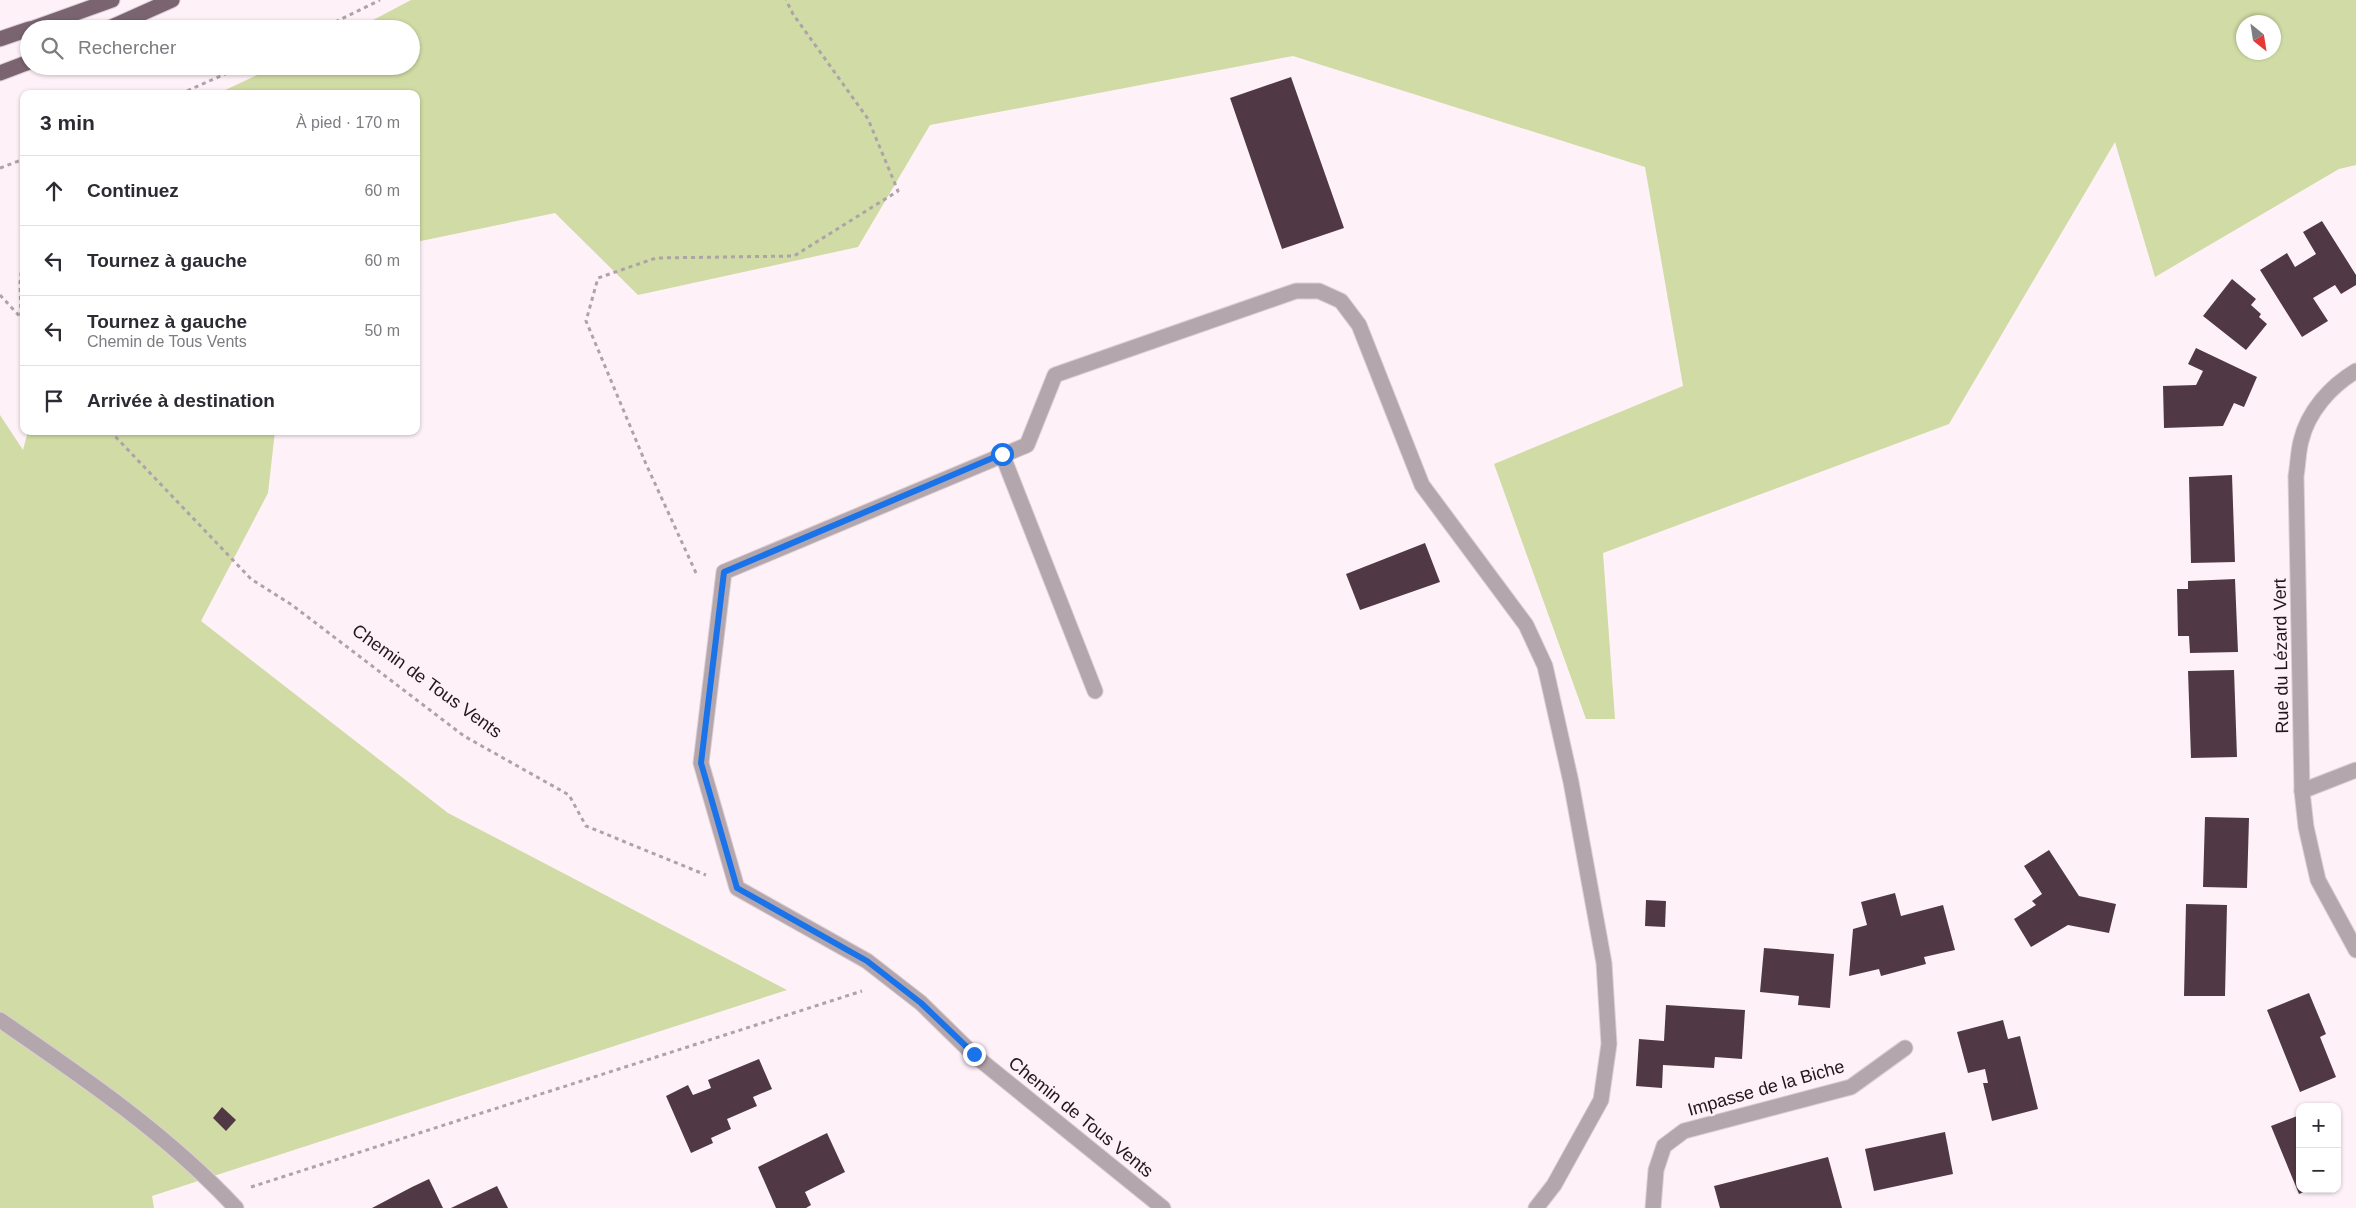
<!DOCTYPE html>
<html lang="fr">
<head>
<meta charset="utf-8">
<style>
  :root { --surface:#fff; --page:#f7f7f7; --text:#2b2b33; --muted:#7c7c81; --line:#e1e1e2 }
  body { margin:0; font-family:Arial,sans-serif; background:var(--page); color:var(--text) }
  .controls { position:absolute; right:15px; bottom:15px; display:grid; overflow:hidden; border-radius:10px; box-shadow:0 1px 4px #0004 }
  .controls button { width:45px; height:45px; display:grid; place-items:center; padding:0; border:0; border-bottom:1px solid var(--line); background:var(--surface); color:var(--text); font:25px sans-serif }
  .compass { position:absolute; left:2236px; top:15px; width:45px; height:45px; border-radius:50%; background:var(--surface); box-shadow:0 1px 4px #0004; rotate:150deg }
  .stop { position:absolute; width:15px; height:15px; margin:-11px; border:4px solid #1a73e8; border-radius:50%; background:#fff }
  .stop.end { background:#1a73e8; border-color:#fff; box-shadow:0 1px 5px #0008 }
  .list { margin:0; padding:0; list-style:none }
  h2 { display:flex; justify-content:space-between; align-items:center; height:65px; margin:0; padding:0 20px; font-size:21px }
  h2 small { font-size:16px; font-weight:400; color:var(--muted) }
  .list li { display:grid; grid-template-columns:32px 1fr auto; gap:15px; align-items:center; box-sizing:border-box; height:70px; padding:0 20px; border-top:1px solid var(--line) }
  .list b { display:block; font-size:19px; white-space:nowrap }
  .list p { margin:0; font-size:16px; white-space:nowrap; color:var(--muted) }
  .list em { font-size:16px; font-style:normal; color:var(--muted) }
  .icon { flex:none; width:28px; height:28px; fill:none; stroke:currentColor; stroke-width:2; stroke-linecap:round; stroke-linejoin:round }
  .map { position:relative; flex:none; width:2356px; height:1208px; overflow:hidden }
  .search { position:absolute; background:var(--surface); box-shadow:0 1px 4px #0004; left:20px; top:20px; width:400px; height:55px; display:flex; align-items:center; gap:12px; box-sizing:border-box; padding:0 18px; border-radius:28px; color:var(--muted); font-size:19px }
  .panel { position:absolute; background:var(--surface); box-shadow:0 1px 4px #0004; left:20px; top:90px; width:400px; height:345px; border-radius:10px }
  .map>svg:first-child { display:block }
  .green { fill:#d0dba5; fill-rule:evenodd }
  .building { fill:#503945 }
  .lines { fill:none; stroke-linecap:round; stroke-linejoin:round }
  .minor-casing { stroke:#dbcfd5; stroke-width:17 }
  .major-casing { stroke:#dbcfd5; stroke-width:17 }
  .path { stroke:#aea3a8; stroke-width:3; stroke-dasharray:4 4; stroke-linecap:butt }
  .minor { stroke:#b3a6ac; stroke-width:15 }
  .major { stroke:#7a646f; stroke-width:15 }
  .route { stroke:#1a73e8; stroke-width:6 }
  .labels { text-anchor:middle; stroke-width:5; stroke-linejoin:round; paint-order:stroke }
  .street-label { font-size:18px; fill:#21171c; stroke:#fef2f8 }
</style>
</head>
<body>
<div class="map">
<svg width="2356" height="1208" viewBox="0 0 2356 1208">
  <rect width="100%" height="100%" fill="#fef2f8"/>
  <g class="green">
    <path d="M411,0h1945v165l-17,4 -184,108 -40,-135 -166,282 -346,129 12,166h-29l-92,-255 189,-78 -38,-219 -352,-111 -363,69 -72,122 -220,48 -83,-82 -139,29v-148h-199l59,-28h135v-37h-55zM2244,22h30v30h-30z"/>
    <polygon points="0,415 23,450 28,431 275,431 268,493 201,621 448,813 787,990 152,1196 154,1208 0,1208"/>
  </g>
  <g class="building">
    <polygon points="1291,77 1344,228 1282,249 1230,98"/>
    <polygon points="2322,221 2356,275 2356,285 2341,294 2335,285 2313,298 2328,321 2302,337 2260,270 2287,253 2295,267 2316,254 2303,232"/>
    <polygon points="2232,279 2256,299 2251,305 2261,314 2259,317 2267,324 2246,350 2203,316"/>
    <polygon points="2196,348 2257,377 2244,407 2234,403 2223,426 2164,428 2163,386 2196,385 2203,371 2188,364"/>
    <polygon points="2232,475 2235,562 2191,563 2189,477"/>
    <polygon points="1425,543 1440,582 1360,610 1346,574"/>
    <polygon points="2235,579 2238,652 2190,653 2189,636 2178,636 2177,589 2188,589 2188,581"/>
    <polygon points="2234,670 2237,757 2191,758 2188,671"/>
    <polygon points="2205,817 2249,818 2247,888 2203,887"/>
    <polygon points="2049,850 2079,896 2116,904 2109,933 2068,925 2031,947 2014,919 2036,905 2032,901 2042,894 2024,866"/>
    <polygon points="1895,893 1901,916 1943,905 1955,950 1924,957 1926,964 1881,976 1879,969 1849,976 1853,929 1867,925 1861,902"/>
    <polygon points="1646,900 1666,901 1665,927 1645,926"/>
    <polygon points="2186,904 2227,905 2225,996 2184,996"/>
    <polygon points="1764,948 1834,954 1830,1008 1798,1005 1799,996 1760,992"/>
    <polygon points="2309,993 2326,1034 2320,1037 2336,1077 2300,1092 2267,1010"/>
    <polygon points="1666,1005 1745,1010 1742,1059 1715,1057 1714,1068 1663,1065 1662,1088 1636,1086 1639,1039 1664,1041"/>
    <polygon points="2003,1020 2008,1039 2020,1036 2038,1109 1992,1121 1983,1083 1988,1083 1985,1069 1968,1073 1957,1032"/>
    <polygon points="759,1059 772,1089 753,1097 757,1106 727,1119 731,1129 711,1138 713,1143 691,1153 666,1096 688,1085 693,1095 711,1088 708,1080"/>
    <polygon points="222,1107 236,1120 226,1131 213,1118"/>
    <polygon points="2300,1115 2300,1189 2311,1189 2299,1194 2271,1126"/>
    <polygon points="1945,1132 1953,1174 1874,1191 1865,1149"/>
    <polygon points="827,1133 845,1172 805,1192 811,1205 806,1208 776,1208 758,1167"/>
    <polygon points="1828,1157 1842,1208 1720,1208 1714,1186"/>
    <polygon points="429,1179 443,1208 372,1208 412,1187"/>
    <polygon points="497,1186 508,1208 451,1208"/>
  </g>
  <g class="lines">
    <defs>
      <g id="minor">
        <path d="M2356,371c-25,15 -48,40 -55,70 -3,11 -3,24 -5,35l6,315 4,36 12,53 38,70"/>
        <polyline points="1002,454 1095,691"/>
        <polyline points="2302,791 2356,770"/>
        <path d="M0,1020c83,57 167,114 236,188"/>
        <polyline points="1163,1208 974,1055 921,1003 867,961 737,888 701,763 724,572 1027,445 1055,375 1296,291 1319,291 1341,301 1359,325 1422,485 1526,625 1545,666 1571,782 1604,963 1609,1044 1601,1100 1554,1185 1536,1208"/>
        <polyline points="1653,1208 1656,1170 1664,1146 1684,1131 1851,1087 1905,1048"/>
      </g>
      <g id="major">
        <polyline points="31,29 112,0"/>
        <polyline points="107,29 172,0"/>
        <polyline points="0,39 29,29"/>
        <polyline points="0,73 29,62"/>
      </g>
    </defs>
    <use href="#minor" class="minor-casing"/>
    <use href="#major" class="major-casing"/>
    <g class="path">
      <polyline points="321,29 380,0"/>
      <polyline points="180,94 243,66"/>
      <polyline points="0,168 24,159"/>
      <polyline points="0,295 24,321"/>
      <polyline points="21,316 20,283 24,249"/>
      <polyline points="110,431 251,579 292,605 464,736 569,795 586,826 706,875"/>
      <polyline points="696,573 646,464 586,321 598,278 656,258 794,256 898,191 868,119 793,14 786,0"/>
      <polyline points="251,1187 862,991"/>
    </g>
    <use href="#minor" class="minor"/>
    <use href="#major" class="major"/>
  </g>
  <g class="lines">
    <polyline class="route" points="974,1054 921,1003 867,961 737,888 701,763 724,572 1002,454"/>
  </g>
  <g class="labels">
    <g class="street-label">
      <text transform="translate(2281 656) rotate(-91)" y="6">Rue du Lézard Vert</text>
      <text transform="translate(427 681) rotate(36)" y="6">Chemin de Tous Vents</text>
      <text transform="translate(1766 1088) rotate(-16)" y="6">Impasse de la Biche</text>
      <text transform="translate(1081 1117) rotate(39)" y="6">Chemin de Tous Vents</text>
    </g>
  </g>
</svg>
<div class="controls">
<button>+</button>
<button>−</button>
</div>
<svg class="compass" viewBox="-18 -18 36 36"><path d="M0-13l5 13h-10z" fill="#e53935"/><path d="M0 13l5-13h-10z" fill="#7c7c81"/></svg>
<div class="stop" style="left:1002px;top:454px"></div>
<div class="stop end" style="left:974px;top:1054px"></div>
<div class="search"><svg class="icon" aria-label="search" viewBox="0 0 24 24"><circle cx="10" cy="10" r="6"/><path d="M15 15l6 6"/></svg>Rechercher</div>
<section class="panel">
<h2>3 min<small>À pied · 170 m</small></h2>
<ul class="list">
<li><svg class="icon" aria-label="ahead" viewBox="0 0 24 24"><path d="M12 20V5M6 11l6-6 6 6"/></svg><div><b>Continuez</b></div><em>60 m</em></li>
<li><svg class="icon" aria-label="left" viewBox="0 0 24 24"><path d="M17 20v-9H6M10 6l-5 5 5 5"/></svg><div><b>Tournez à gauche</b></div><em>60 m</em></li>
<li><svg class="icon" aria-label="left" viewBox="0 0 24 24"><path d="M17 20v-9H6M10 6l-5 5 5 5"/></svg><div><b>Tournez à gauche</b><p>Chemin de Tous Vents</p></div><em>50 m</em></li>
<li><svg class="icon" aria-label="arrive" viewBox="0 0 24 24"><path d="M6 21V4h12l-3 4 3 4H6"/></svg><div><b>Arrivée à destination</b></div></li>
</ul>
</section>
</div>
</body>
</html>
